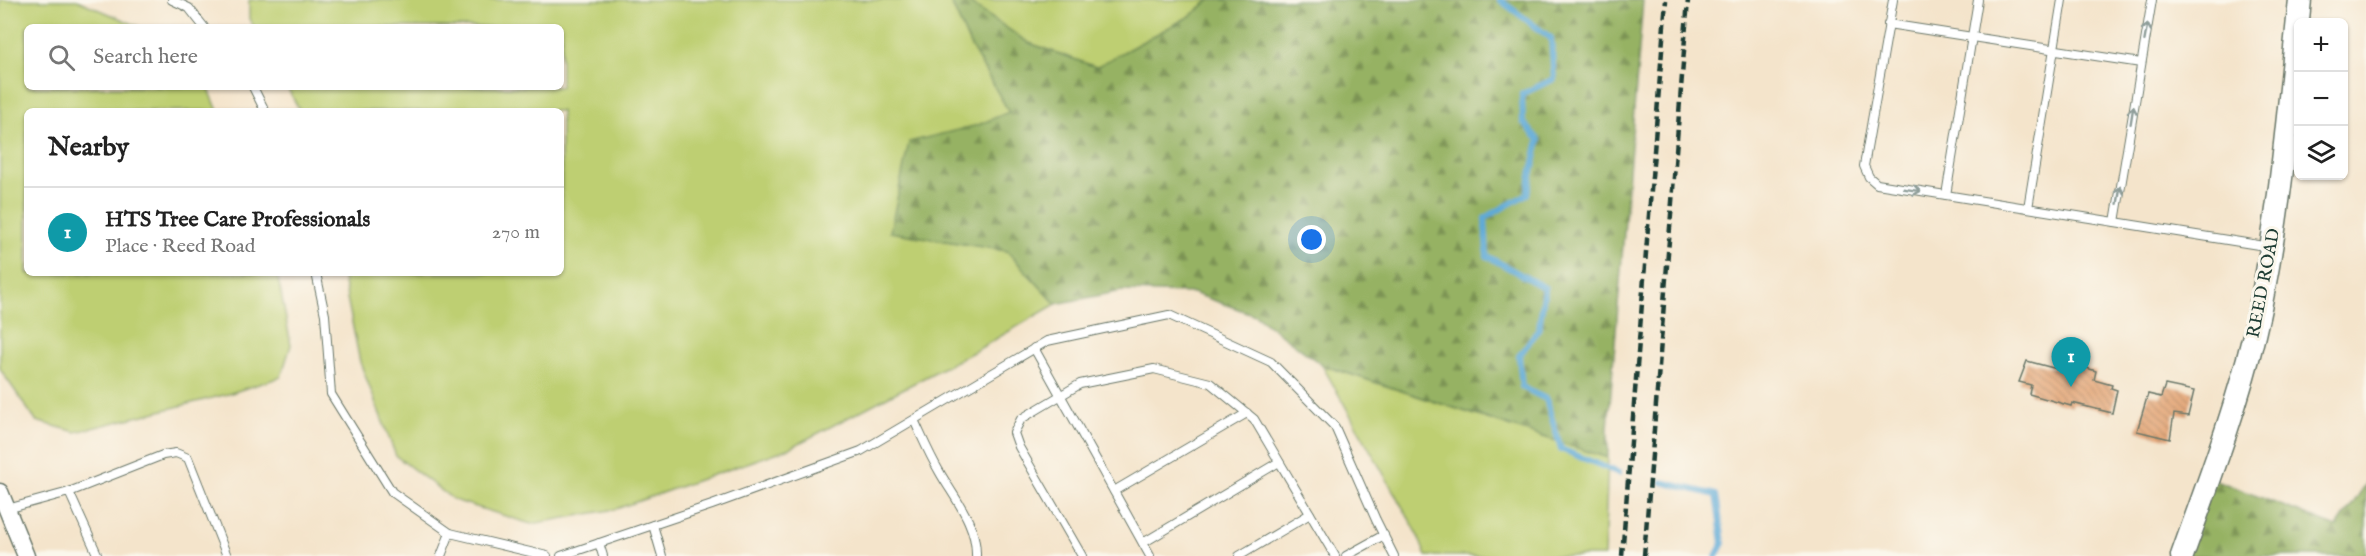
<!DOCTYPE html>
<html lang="en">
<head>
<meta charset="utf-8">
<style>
  :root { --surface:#fff; --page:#f2f2f2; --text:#222; --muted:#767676; --line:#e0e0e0; --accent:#0f766e }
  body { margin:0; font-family:"IM FELL English",serif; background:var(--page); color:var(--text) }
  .controls { position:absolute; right:18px; top:18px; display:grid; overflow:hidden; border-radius:9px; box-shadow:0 2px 4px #0004 }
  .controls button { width:54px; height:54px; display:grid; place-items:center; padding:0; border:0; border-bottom:2px solid var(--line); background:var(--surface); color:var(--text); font:30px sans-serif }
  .you { position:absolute; left:1312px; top:240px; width:21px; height:21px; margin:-15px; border:4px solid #fff; border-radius:50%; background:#1a73e8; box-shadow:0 0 0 9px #1a73e833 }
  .badge { display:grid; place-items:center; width:39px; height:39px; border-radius:50%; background:var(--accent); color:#fff; font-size:20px; font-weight:700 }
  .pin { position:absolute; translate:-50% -50px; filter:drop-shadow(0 2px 3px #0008) }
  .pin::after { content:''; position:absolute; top:32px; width:21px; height:18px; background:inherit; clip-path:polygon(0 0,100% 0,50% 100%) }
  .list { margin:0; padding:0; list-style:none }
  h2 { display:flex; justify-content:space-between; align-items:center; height:78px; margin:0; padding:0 24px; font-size:26px }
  h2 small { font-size:20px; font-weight:400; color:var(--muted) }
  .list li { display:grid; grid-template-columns:39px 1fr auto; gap:18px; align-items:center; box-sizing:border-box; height:90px; padding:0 24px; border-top:2px solid var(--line) }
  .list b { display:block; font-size:22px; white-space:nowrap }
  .list p { margin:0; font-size:20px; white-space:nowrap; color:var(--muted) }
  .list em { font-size:20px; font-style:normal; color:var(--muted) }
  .icon { flex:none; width:33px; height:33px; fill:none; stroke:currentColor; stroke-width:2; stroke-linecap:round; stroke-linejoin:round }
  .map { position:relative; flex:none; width:2366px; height:556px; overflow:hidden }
  .search { position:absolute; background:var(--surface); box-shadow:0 2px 4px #0004; left:24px; top:24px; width:540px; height:66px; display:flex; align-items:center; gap:15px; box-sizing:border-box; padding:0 21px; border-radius:9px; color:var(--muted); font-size:22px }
  .panel { position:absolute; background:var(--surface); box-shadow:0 2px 4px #0004; left:24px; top:108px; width:540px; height:168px; border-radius:9px }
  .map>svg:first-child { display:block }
  .green { fill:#becf72; stroke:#6e8653; stroke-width:1.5 }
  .forest { fill:url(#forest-firs); stroke:#5a784c; stroke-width:1.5 }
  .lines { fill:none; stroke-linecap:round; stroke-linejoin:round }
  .stream { stroke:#5eaad7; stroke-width:6 }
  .building { fill:url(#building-back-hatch) }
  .lane-casing { stroke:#6a7769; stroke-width:10 }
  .street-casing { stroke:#6a7769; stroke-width:19 }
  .secondary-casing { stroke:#6a7769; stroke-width:25 }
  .lane { stroke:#fff; stroke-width:8 }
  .street { stroke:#fff; stroke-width:16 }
  .secondary { stroke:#fff; stroke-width:22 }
  .rail { stroke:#1f3d34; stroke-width:4.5; stroke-dasharray:9 4.5; stroke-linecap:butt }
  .oneway { stroke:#8f9e9a }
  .labels { text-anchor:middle; stroke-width:6; stroke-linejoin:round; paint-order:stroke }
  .street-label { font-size:18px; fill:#1f3d34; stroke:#fbf7ec }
</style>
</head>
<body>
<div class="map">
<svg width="2366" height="556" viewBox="0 0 2366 556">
  <defs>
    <pattern id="forest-firs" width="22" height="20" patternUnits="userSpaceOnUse" patternTransform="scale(1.5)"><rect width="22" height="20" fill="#96b264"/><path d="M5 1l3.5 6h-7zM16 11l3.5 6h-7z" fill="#7a9253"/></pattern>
    <pattern id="building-back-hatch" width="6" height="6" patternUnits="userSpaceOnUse" patternTransform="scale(1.5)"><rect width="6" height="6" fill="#e3a170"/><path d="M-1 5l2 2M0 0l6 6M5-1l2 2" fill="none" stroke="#b7845d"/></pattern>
  </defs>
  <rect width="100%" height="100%" fill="#fbf7ec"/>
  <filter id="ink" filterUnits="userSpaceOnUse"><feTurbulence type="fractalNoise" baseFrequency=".0167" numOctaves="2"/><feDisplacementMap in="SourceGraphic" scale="12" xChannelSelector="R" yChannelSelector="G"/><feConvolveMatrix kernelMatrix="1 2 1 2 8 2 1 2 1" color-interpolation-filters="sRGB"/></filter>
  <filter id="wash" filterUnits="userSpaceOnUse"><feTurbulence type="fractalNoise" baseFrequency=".008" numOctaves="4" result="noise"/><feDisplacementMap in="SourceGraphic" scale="24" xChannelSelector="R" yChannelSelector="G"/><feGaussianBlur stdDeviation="1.35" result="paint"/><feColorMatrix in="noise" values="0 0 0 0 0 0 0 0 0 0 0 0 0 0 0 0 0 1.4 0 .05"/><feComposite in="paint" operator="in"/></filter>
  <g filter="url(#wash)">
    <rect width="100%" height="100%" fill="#f4e4cb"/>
    <g class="green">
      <polygon points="0,0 77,0 140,27 27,27 27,87 208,87 218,111 27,111 27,273 277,273 291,345 281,377 228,394 76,432 36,421 0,369"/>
      <polygon points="249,0 950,0 970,45 1010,112 978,125 890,232 1007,251 1056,304 977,350 790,448 616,509 531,524 454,500 396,456 360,362 342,273 561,273 561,111 300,111 287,87 561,87 561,27 254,27 249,19"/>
      <polygon points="965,0 1210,0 1190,16 1096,67 1029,43"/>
      <polygon points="1322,365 1608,458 1604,556 1426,556 1416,531"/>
    </g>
    <g class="forest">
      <polygon points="950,0 965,0 1029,43 1096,67 1190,16 1210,0 1643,0 1608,428 1608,458 1322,365 1255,315 1193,293 1122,291 1056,304 1007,251 890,232 909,142 978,125 1009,112 970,45"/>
      <polygon points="2213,479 2337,527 2366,484 2366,556 2186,556"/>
    </g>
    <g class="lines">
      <g class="stream">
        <polyline points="1500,0 1551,38 1554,79 1522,94 1523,122 1539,140 1527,194 1485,218 1487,256 1545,288 1539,328 1519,356 1522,387 1546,399 1561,449 1619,473"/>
        <polyline points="1662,482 1716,495 1723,543 1716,556"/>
      </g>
    </g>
    <g id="blocks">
      <g class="building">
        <polygon points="2027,361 2072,373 2074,364 2096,371 2094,380 2112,385 2111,388 2117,390 2112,413 2072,403 2071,406 2029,394 2031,385 2019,382"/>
        <polygon points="2165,385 2194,391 2188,416 2174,414 2170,439 2137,431 2148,394 2161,397"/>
      </g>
    </g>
  </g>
  <g filter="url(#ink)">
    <use href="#blocks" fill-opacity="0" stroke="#6a7769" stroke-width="1.5"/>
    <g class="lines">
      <defs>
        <g id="lane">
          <polyline points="172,0 189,8 204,27"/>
          <polyline points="1893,0 1864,166 1869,177 1877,184 2271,247"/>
          <polyline points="1888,24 2141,63"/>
          <polyline points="253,87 265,111"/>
          <polyline points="1946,195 1978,0"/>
          <polyline points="2028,208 2062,0"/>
          <polyline points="2115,222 2152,0"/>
          <polyline points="316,273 325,315 331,394 392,492 450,533 547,556"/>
          <polyline points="1034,348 1150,556"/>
          <path d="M914,420c8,17 15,34 25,51 15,27 38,52 37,85"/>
          <polyline points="1114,491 1247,413"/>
          <polyline points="69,492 98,556"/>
          <polyline points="7,509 69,492 163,455 176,453 188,458 227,556"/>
          <polyline points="653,525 662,556"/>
          <polyline points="599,543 603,556"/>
          <polyline points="1143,543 1279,462"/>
          <polyline points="441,556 450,533"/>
          <polyline points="561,556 712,505 861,451 1047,341 1169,315 1271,362 1335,427 1376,520 1394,556"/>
          <polyline points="1082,556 1019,447 1014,433 1021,419 1080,384 1154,369 1210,383 1254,419 1335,556"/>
          <polyline points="1239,556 1310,514"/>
          <polyline points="1346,556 1384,535"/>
        </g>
        <polyline id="street" points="0,492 26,556"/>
        <path id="secondary" d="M2182,556c26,-73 54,-146 72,-221 26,-110 34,-223 46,-335"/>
      </defs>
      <use href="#lane" class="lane-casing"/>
      <use href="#street" class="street-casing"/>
      <use href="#secondary" class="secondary-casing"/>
      <use href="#lane" class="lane"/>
      <use href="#street" class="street"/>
      <use href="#secondary" class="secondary"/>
      <g class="rail">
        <polyline points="1622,556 1666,0"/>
        <polyline points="1644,556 1688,0"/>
      </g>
    </g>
    <defs><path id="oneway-shaft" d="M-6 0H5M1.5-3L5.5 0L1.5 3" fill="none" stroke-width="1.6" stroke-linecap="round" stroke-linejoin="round" transform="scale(1.5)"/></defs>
    <g class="oneway">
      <use href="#oneway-shaft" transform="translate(2146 32) rotate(-80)"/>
      <use href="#oneway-shaft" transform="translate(2132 115) rotate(-81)"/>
      <use href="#oneway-shaft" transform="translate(1912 190) rotate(9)"/>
      <use href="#oneway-shaft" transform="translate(2119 195) rotate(-81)"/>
    </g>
  </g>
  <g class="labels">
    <g class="street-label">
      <text transform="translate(2263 283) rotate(-79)" y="6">REED ROAD</text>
    </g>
  </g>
</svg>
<div class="controls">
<button>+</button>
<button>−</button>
<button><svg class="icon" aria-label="layers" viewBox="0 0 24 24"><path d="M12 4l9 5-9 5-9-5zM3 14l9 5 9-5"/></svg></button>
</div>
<div class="you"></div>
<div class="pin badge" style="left:2071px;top:387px;background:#0f9aa8">1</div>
<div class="search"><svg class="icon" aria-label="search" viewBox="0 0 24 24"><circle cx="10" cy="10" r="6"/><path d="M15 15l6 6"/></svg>Search here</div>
<section class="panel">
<h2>Nearby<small></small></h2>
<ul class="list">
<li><span class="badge" style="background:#0f9aa8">1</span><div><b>HTS Tree Care Professionals</b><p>Place · Reed Road</p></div><em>270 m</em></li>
</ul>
</section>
</div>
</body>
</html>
